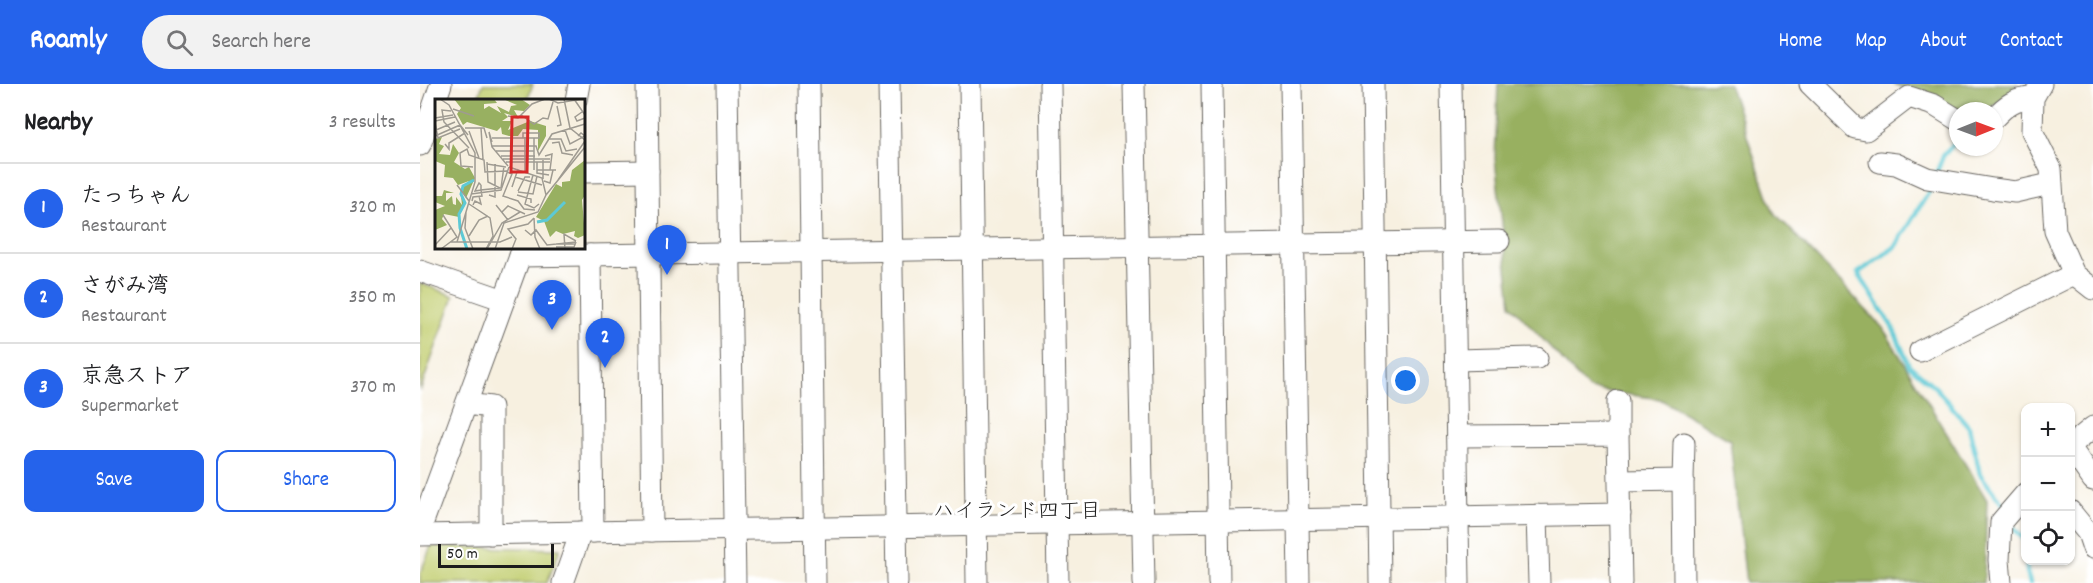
<!DOCTYPE html>
<html lang="en">
<head>
<meta charset="utf-8">
<style>
  :root { --surface:#fff; --page:#f2f2f2; --text:#202124; --muted:#757577; --line:#e0e0e0; --accent:#2563eb }
  body { margin:0; font-family:Dekko,"Klee One",sans-serif; background:var(--page); color:var(--text) }
  .controls { position:absolute; right:18px; bottom:18px; display:grid; overflow:hidden; border-radius:12px; box-shadow:0 2px 4px #0004 }
  .controls button { width:54px; height:54px; display:grid; place-items:center; padding:0; border:0; border-bottom:2px solid var(--line); background:var(--surface); color:var(--text); font:30px sans-serif }
  .compass { position:absolute; left:1529px; top:18px; width:54px; height:54px; border-radius:50%; background:var(--surface); box-shadow:0 2px 4px #0004; rotate:89deg }
  .scale { position:absolute; left:18px; bottom:15px; width:116px; box-sizing:border-box; padding-left:6px; border:3px solid #1c1c1c; border-top:0; font-size:16px; line-height:21px; white-space:nowrap; color:#1c1c1c; -webkit-text-stroke:4px #fff; paint-order:stroke }
  .you { position:absolute; left:986px; top:297px; width:21px; height:21px; margin:-15px; border:4px solid #fff; border-radius:50%; background:#1a73e8; box-shadow:0 0 0 9px #1a73e833 }
  .badge { display:grid; place-items:center; width:39px; height:39px; border-radius:50%; background:var(--accent); color:#fff; font-size:20px; font-weight:700 }
  .pin { position:absolute; translate:-50% -50px; filter:drop-shadow(0 2px 3px #0008) }
  .pin::after { content:''; position:absolute; top:32px; width:21px; height:18px; background:inherit; clip-path:polygon(0 0,100% 0,50% 100%) }
  .list { margin:0; padding:0; list-style:none }
  h2 { display:flex; justify-content:space-between; align-items:center; height:78px; margin:0; padding:0 24px; font-size:26px }
  h2 small { font-size:20px; font-weight:400; color:var(--muted) }
  .list li { display:grid; grid-template-columns:39px 1fr auto; gap:18px; align-items:center; box-sizing:border-box; height:90px; padding:0 24px; border-top:2px solid var(--line) }
  .list b { display:block; font-size:22px; white-space:nowrap }
  .list p { margin:0; font-size:20px; white-space:nowrap; color:var(--muted) }
  .list em { font-size:20px; font-style:normal; color:var(--muted) }
  .actions { display:flex; gap:12px; padding:18px 24px }
  .actions a { flex:1; padding:14px 0; border:2px solid var(--accent); border-radius:12px; text-align:center; font-size:21px; color:var(--accent) }
  .actions .main { background:var(--accent); color:#fff }
  .icon { flex:none; width:33px; height:33px; fill:none; stroke:currentColor; stroke-width:2; stroke-linecap:round; stroke-linejoin:round }
  .map { position:relative; flex:none; width:1673px; height:499px; overflow:hidden }
  header { display:flex; align-items:center; gap:36px; box-sizing:border-box; height:84px; padding:0 30px; background:var(--accent); color:#fff }
  header strong { font-size:28px }
  nav { display:flex; gap:33px; margin-inline-start:auto; font-size:21px }
  .search { width:420px; height:54px; background:var(--page); display:flex; align-items:center; gap:15px; box-sizing:border-box; padding:0 21px; border-radius:33px; color:var(--muted); font-size:22px }
  main { display:flex }
  aside { flex:1; background:var(--surface) }
  .map>svg:first-child { display:block }
  .green { fill:#c1cd6e; stroke:#6e7445; stroke-width:1.5 }
  .forest { fill:#98b061; stroke:#5a663e; stroke-width:1.5 }
  .lines { fill:none; stroke-linecap:round; stroke-linejoin:round }
  .stream { stroke:#5dc9d5; stroke-width:4.5 }
  .minor-casing { stroke:#696661; stroke-width:23 }
  .minor { stroke:#fff; stroke-width:21 }
  .labels { text-anchor:middle; stroke-width:6; stroke-linejoin:round; paint-order:stroke }
  .neighbourhood-label { font-size:21px; fill:#1c1c1c; stroke:#fff }
  .inset-river { fill:none; stroke:#5dc9d5; stroke-width:3 }
  .inset-road { fill:none; stroke:#9f9b92; stroke-width:1.5 }
  .view { fill:#d62828; fill-opacity:0.15; stroke:#d62828; stroke-width:3 }
  .inset-edge { fill:none; stroke:#1c1c1c; stroke-width:3 }
</style>
</head>
<body>
<header>
<strong>Roamly</strong>
<div class="search"><svg class="icon" aria-label="search" viewBox="0 0 24 24"><circle cx="10" cy="10" r="6"/><path d="M15 15l6 6"/></svg>Search here</div>
<nav><a>Home</a><a>Map</a><a>About</a><a>Contact</a></nav>
</header>
<main>
<aside>
<h2>Nearby<small>3 results</small></h2>
<ul class="list">
<li><span class="badge">1</span><div><b>たっちゃん</b><p>Restaurant</p></div><em>320 m</em></li>
<li><span class="badge">2</span><div><b>さがみ湾</b><p>Restaurant</p></div><em>350 m</em></li>
<li><span class="badge">3</span><div><b>京急ストア</b><p>Supermarket</p></div><em>370 m</em></li>
</ul>
<div class="actions"><a class="main">Save</a><a>Share</a></div>
</aside>
<div class="map">
<svg width="1673" height="499" viewBox="0 0 1673 499">
  <rect width="100%" height="100%" fill="#fff"/>
  <filter id="ink" filterUnits="userSpaceOnUse"><feTurbulence type="fractalNoise" baseFrequency=".0167" numOctaves="2"/><feDisplacementMap in="SourceGraphic" scale="12" xChannelSelector="R" yChannelSelector="G"/><feConvolveMatrix kernelMatrix="1 2 1 2 8 2 1 2 1" color-interpolation-filters="sRGB"/></filter>
  <filter id="wash" filterUnits="userSpaceOnUse"><feTurbulence type="fractalNoise" baseFrequency=".008" numOctaves="4" result="noise"/><feDisplacementMap in="SourceGraphic" scale="24" xChannelSelector="R" yChannelSelector="G"/><feGaussianBlur stdDeviation="1.35" result="paint"/><feColorMatrix in="noise" values="0 0 0 0 0 0 0 0 0 0 0 0 0 0 0 0 0 1.4 0 .05"/><feComposite in="paint" operator="in"/></filter>
  <g filter="url(#wash)">
    <rect width="100%" height="100%" fill="#f7f0e0"/>
    <g class="green">
      <polygon points="63,0 113,0 107,16 57,16"/>
      <polygon points="0,199 34,212 0,307"/>
      <polygon points="11,462 140,465 127,499 0,499 0,490"/>
    </g>
    <g class="forest">
      <polygon points="1078,0 1309,0 1353,127 1463,244 1567,416 1564,499 1326,499 1310,356 1240,315 1169,305 1091,221 1075,75"/>
      <path d="M1474,0h123c-33,50 -81,17 -123,0z"/>
    </g>
    <g class="lines">
      <g class="stream">
        <polyline points="1516,90 1523,72 1538,55"/>
        <polyline points="1513,101 1475,163 1438,189 1473,244 1489,281 1516,304 1549,343 1560,390 1586,425"/>
        <polyline points="1590,439 1606,459"/>
        <polyline points="1607,476 1607,488 1610,499"/>
      </g>
    </g>
  </g>
  <g filter="url(#ink)">
    <g class="lines">
      <defs>
        <g id="minor">
          <polyline points="227,0 232,447"/>
          <polyline points="307,0 315,499"/>
          <polyline points="389,0 395,499"/>
          <polyline points="469,0 477,499"/>
          <polyline points="550,0 557,499"/>
          <polyline points="630,0 638,499"/>
          <polyline points="714,0 724,499"/>
          <polyline points="792,0 799,499"/>
          <polyline points="871,0 879,499"/>
          <polyline points="953,0 960,499"/>
          <polyline points="1031,0 1039,499"/>
          <polyline points="1390,0 1435,44 1446,46 1489,13 1514,21 1538,36"/>
          <polyline points="1621,0 1613,14 1612,47 1631,85 1635,147 1654,190 1673,205"/>
          <polyline points="156,16 159,0"/>
          <path d="M1574,34c12,-13 21,-20 39,-20"/>
          <polyline points="0,61 21,0"/>
          <polyline points="1460,78 1476,80 1507,94 1573,105 1595,108 1630,100"/>
          <polyline points="164,88 228,87"/>
          <polyline points="170,171 173,448"/>
          <polyline points="100,172 1079,157"/>
          <polyline points="0,187 84,216"/>
          <polyline points="1500,267 1654,190"/>
          <polyline points="1036,276 1117,274"/>
          <polyline points="1198,317 1198,351"/>
          <polyline points="54,321 71,323 71,450"/>
          <polyline points="1037,352 1198,351 1201,499"/>
          <polyline points="1650,362 1673,343"/>
          <polyline points="1650,363 1673,396"/>
          <polyline points="1263,396 1264,359"/>
          <polyline points="1201,397 1263,396 1264,499"/>
          <polyline points="1650,427 1668,449 1673,464"/>
          <polyline points="1117,431 1119,499"/>
          <polyline points="0,446 103,164"/>
          <polyline points="0,451 1200,430"/>
          <polyline points="143,499 161,448"/>
          <polyline points="1581,499 1579,476 1581,438 1606,409"/>
        </g>
      </defs>
      <use href="#minor" class="minor-casing"/>
      <use href="#minor" class="minor"/>
    </g>
  </g>
  <g class="labels">
    <g class="neighbourhood-label">
      <text x="597" y="433">ハイランド四丁目</text>
    </g>
  </g>
  <g transform="translate(15 15)">
    <rect width="150" height="150" fill="#f7f0e0"/>
    <path d="M19,0h40l3,4 -13,1v5l5,-3 12,7 -4,-7 12,6 2,-6 6,-1 -14,-6h18l9,6 -6,6 -10,-1 4,7 -14,-4 4,4 -6,4h10l-4,9 22,-9 16,5v10l-8,15v-21l-15,-1 -5,7h-9l-7,-2 -1,-7 -4,4 -30,-9 -4,3 -6,-11 4,-6zM7,38l-3,7 5,2 -5,8 11,1 3,-11 6,9 -5,9 11,7 4,-2 6,11 -9,20 -5,-9 8,-8 -11,4 -5,-7 -9,-1 1,-12 -10,-4v-22zM150,61v35l-3,5 3,35 -7,3 -4,-2 1,-5 -12,3 -7,-3 -6,6 -6,-16 -8,-4 20,-33 6,3v-5l8,-1 2,-11zM9,91l10,3h-8v8l6,-5 1,8 3,1v-8l6,8 -1,-9 4,6 -6,15 -15,-3 -2,5 5,6 -12,5v-20l10,-4 -10,-4v-6h7z" fill="#98b061"/>
    <path class="inset-river" d="M102,123l10,-2 18,-18M32,150l-7,-21 -1,-14 6,-11 -4,-9 2,-8 11,-6"/>
    <path class="inset-road" d="M5,0l9,6 26,48v29l-18,60M114,0l9,4 24,-4M129,0l6,29 15,12M139,0l11,16M18,10l21,7M16,12l-9,-1 2,12 25,26M147,13l-7,5 2,4 8,-3M86,16l13,9 9,-6 5,1 5,-17M73,17l10,2 14,-14 13,-5M0,19l18,-3M0,22l20,-4M0,24l3,15 22,-9M122,27l4,-1 -4,-19M30,29h19l3,10M46,29l2,31M1,31l19,-8M130,31l5,14 15,-8 -4,-3 -3,3M34,32l10,27M0,37l25,-11 8,10M90,38v35M57,39h47v-5h-16v5M114,40h12l5,12 11,-2M57,43l-3,-10 3,15 16,19M117,44l7,-1 3,11 11,2M10,45l4,5v-6l16,-10M57,47h44l3,9 13,-21 33,-10M61,52h38M66,57h34M110,57l7,-2 -2,16M68,60h47M108,61v19M71,63h44M102,63v11l12,2M52,65l19,3M38,68l-12,-1 -1,-13 7,-4 2,6 15,5 1,12 22,-1M74,68l33,11 4,17M99,71v-32M102,71h19M72,73l5,2 -9,22 15,5 6,8 11,1M98,76l-8,29 9,4 5,-4M80,78l27,8M123,81l27,-39M109,82l6,2 3,-13M22,86l12,16M46,86v5l-6,1 4,-8 2,2M77,88l6,-18M66,89l3,-22M83,92l7,-14h5M83,93l15,2 4,-18M36,95l30,-4 8,-23M54,96l6,2v-33M82,96l14,4v4M37,102l1,-4 9,-1 -1,-6 19,-2 -12,-6 -1,-20M34,105l21,14 3,18 -7,13M38,106l2,-4 6,3 -2,-8M61,106l12,15M31,113l-1,16 8,21M67,113l6,-6 17,8M99,119l1,19 5,12M90,131l6,5 5,-5 11,15 29,-3M34,137l10,-16 9,-4M16,143h49l12,-5M121,145h19M0,146l16,-17M121,148h18l2,-5M6,150l16,-12 -14,-22M52,150l15,-26 18,-11M60,150l9,-26 34,-11 8,-17 39,-48M77,150l4,-10 -8,-10 20,-5 6,-6M130,150l-1,-15 12,7"/>
    <path class="view" d="M77,18h16l-1,55h-16z"/>
    <rect width="150" height="150" class="inset-edge"/>
  </g>
</svg>
<div class="controls">
<button>+</button>
<button>−</button>
<button><svg class="icon" aria-label="locate" viewBox="0 0 24 24"><circle cx="12" cy="12" r="6"/><path d="M12 2v4M12 18v4M2 12h4M18 12h4"/></svg></button>
</div>
<svg class="compass" viewBox="-18 -18 36 36"><path d="M0-13l5 13h-10z" fill="#e53935"/><path d="M0 13l5-13h-10z" fill="#757577"/></svg>
<div class="scale">50 m</div>
<div class="you"></div>
<div class="pin badge" style="left:247px;top:191px">1</div>
<div class="pin badge" style="left:185px;top:284px">2</div>
<div class="pin badge" style="left:132px;top:246px">3</div>
</div>
</main>
</body>
</html>
